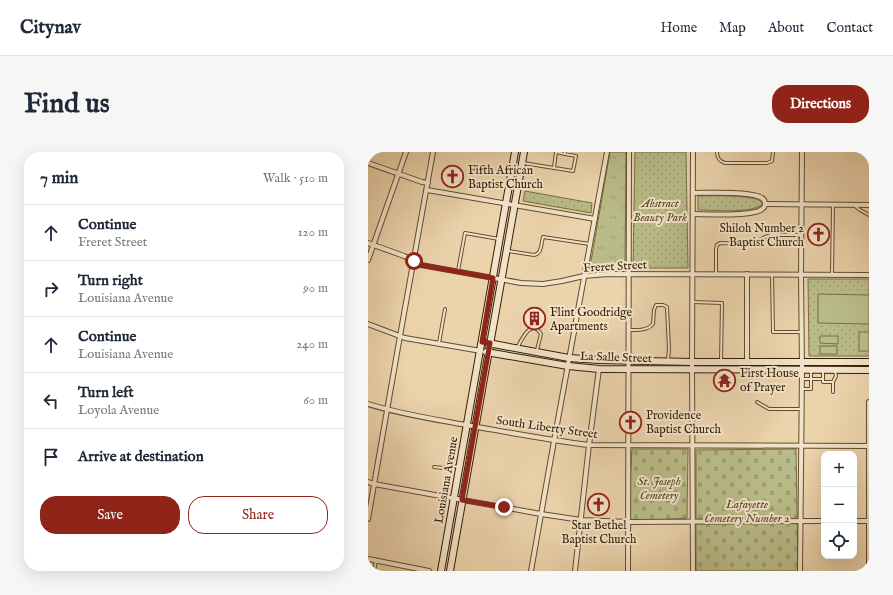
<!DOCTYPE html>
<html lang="en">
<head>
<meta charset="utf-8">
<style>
  :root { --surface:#fff; --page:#f6f6f7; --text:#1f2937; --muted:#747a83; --line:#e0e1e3; --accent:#8f2418 }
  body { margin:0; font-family:"IM FELL English",serif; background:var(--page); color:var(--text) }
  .controls { position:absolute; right:12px; bottom:12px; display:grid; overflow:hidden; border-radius:8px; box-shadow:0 4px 16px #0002 }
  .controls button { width:36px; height:36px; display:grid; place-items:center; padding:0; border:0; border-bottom:1px solid var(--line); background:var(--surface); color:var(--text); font:20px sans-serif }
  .stop { position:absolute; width:12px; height:12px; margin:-9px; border:3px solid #8f2418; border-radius:50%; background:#fff }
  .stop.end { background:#8f2418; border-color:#fff; box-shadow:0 1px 4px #0008 }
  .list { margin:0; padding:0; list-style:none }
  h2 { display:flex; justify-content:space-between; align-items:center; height:52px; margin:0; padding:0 16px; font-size:17px }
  h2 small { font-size:13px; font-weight:400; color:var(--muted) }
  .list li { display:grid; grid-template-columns:26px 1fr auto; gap:12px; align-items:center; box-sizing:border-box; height:56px; padding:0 16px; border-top:1px solid var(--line) }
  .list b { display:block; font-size:15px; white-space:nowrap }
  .list p { margin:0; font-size:13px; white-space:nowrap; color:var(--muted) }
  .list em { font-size:13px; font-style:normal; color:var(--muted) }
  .actions { display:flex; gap:8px; padding:12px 16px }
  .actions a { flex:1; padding:9px 0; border:1px solid var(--accent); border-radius:16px; text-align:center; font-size:14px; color:var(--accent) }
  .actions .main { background:var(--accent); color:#fff }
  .icon { flex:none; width:22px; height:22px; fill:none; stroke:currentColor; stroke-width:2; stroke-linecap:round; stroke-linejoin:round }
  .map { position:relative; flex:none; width:501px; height:419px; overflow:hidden; border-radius:16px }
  header { display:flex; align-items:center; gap:24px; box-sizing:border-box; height:56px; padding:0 20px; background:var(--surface); border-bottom:1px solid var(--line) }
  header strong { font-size:19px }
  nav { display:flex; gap:22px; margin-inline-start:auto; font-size:14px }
  .intro { display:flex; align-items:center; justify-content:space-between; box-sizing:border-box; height:96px; padding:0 24px }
  h1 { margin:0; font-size:28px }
  .button { padding:10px 18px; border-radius:16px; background:var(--accent); color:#fff; font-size:14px; font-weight:700 }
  main { display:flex; gap:24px; padding:0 24px }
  aside { flex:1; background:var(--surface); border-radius:16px; box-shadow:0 4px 16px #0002 }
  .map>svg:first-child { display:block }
  .grass { fill:url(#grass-tufts); stroke:#766e46 }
  .cemetery { fill:url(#cemetery-stones); stroke:#766e46 }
  .park { fill:url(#park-dots); stroke:#766e46 }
  .pitch { fill:#b9bc88; stroke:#766e46 }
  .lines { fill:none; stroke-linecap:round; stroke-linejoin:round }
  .lane-casing { stroke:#624d2d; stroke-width:4 }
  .street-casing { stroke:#624d2d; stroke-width:6 }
  .secondary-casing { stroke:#342003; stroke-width:8 }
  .lane { stroke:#f2e2c9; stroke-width:2 }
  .street { stroke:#f2e2c9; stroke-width:4 }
  .secondary { stroke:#f2e2c9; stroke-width:6 }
  .route { stroke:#8f2418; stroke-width:5 }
  .labels { text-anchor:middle; stroke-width:4; stroke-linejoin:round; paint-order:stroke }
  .poi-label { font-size:12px; fill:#342003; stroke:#f2e2c9; text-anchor:start }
  .park-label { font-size:12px; font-style:italic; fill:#554724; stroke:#f2e2c9 }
  .street-label { font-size:12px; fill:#342003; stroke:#f2e2c9 }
</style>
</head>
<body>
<header>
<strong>Citynav</strong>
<nav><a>Home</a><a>Map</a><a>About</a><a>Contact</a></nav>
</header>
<div class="intro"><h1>Find us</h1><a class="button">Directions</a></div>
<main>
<aside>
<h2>7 min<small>Walk · 510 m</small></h2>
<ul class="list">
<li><svg class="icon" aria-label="ahead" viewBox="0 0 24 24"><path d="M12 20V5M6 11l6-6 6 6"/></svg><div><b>Continue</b><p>Freret Street</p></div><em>120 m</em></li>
<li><svg class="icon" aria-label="right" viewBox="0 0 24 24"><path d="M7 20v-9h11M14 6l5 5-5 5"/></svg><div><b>Turn right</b><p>Louisiana Avenue</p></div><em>90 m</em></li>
<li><svg class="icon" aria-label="ahead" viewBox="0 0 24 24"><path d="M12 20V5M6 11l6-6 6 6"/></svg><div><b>Continue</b><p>Louisiana Avenue</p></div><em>240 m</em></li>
<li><svg class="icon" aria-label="left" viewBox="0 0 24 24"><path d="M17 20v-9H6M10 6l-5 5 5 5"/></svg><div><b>Turn left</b><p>Loyola Avenue</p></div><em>60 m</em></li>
<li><svg class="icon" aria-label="arrive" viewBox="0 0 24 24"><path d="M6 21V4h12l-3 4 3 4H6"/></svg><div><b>Arrive at destination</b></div></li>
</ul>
<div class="actions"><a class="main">Save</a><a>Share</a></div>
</aside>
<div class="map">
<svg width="501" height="419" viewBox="0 0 501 419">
  <defs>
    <pattern id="grass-tufts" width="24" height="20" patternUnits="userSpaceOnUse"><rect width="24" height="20" fill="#b9bc88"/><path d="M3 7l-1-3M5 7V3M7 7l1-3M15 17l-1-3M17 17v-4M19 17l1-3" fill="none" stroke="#a0a174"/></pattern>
    <pattern id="cemetery-stones" width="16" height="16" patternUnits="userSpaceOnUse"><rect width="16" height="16" fill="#b9bc88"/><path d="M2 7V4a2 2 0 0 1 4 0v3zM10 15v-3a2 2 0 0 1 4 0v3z" fill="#a0a174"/></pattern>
    <pattern id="park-dots" width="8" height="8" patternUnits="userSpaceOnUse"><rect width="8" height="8" fill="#b9bc88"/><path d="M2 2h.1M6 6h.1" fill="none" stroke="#a0a174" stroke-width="1.8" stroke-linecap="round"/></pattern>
  </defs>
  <rect width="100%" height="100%" fill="#ebd3ac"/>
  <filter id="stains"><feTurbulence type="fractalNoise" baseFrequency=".005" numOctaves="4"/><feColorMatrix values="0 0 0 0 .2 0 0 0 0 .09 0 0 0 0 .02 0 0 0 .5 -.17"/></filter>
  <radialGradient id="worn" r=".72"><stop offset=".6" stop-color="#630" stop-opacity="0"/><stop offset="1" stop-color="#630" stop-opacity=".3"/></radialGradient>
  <polygon class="grass" points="242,0 258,0 257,115 256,119 225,119 223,118 222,115"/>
  <g class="cemetery">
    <polygon points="264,297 320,297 319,366 260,370"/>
    <polygon points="428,297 430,419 328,419 328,298"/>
  </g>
  <g class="park">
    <polygon points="267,0 318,0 320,116 265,116"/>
    <polygon points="157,39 224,51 223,61 155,49"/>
    <path d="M330,44c14,0 55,-2 64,6v3c-14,9 -47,5 -64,5z"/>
    <polygon points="440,127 501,127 501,204 441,204"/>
  </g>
  <g class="pitch">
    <polygon points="450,142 501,143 501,172 450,171"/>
    <rect x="491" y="180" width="10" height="19"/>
    <polygon points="452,184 470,184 470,192 452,191"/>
    <rect x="452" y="194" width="17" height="8"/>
  </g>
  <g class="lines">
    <defs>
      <g id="lane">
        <path d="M349,0c0,6 2,9 8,11h42l5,-2 1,-9"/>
        <polyline points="155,11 205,19 208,4 197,2 197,0"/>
        <polyline points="186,16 188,0 197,2"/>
        <polyline points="487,54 492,58 501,63"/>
        <path d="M140,99l26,4c8,-1 7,-11 9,-18l47,7"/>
        <polyline points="90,119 97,81 131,87"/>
        <polyline points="348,122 348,97 349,93 352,91 385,92 397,85 403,83 433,83"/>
        <polyline points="404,122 405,180 434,180"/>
        <polyline points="464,123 465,54"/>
        <polyline points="325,150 354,151 353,209"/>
        <path d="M260,178c9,0 19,1 25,-6l1,-14 2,-5h7l4,2 2,42 -1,12"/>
        <polyline points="71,191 77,157"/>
        <path d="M149,196c5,-9 14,-30 24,-14l-4,16"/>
        <polyline points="435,227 455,227 455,219"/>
        <polyline points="455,227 455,230 465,230"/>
        <polyline points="434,237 443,237 443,219"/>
        <polyline points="465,240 465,230 468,224 467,219"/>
        <polyline points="389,250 401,257 432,257"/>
        <polyline points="66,315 75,316 81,313 90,315"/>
        <polyline points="6,419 8,409"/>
      </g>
      <g id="street">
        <polyline points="325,0 324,210 325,419"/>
        <polyline points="0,11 54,30 60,31"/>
        <polyline points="59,38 227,67"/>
        <polyline points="397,52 501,53"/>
        <path d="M325,62c13,0 60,3 69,-5 2,-1 3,-3 3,-5 0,-4 -2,-6 -5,-7 -14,-6 -51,-4 -67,-4"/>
        <polyline points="0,91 36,104 53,113 153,131 175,132 194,129 216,124 240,122 501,123"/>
        <polyline points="0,108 38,0"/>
        <polyline points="0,172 37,186 113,199"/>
        <polyline points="379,210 379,122"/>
        <path d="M0,252c32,10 65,15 98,21 41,7 82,15 123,20l280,1"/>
        <polyline points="0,330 6,332 173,362 213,368 260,370 456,369"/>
        <polyline points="0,367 32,184 65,0"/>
        <polyline points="486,369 501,369"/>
        <polyline points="0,407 61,419"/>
        <polyline points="163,419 186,289 239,0"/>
        <polyline points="207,419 221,293 231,217"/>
        <polyline points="260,419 261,0"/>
        <polyline points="432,419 434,218 433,122 434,0"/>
        <polyline points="501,419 501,250"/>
      </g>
      <g id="secondary">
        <polyline points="120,191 201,206 231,208 324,210 501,210"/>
        <polyline points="118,200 200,214 231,217 501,218"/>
        <polyline points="73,419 147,0"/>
        <polyline points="82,419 156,0"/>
      </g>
    </defs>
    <use href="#lane" class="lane-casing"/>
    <use href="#street" class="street-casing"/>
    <use href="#secondary" class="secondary-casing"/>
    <use href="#lane" class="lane"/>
    <use href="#street" class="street"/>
    <use href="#secondary" class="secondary"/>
  </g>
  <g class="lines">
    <polyline class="route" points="46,109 53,113 125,126 114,190 122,191 94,348 136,355"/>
  </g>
  <defs>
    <symbol id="church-ring" viewBox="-11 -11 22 22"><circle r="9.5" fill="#f2e2c9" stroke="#8f2418" stroke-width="1.5"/><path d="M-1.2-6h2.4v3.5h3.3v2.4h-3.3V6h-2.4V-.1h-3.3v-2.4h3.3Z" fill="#8f2418"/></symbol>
    <symbol id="building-ring" viewBox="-11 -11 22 22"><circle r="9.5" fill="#f2e2c9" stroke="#8f2418" stroke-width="1.5"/><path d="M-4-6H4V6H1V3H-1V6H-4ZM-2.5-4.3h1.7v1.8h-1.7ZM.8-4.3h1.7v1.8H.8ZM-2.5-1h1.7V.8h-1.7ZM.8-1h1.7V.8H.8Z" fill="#8f2418"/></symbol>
    <symbol id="temple-ring" viewBox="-11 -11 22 22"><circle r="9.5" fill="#f2e2c9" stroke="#8f2418" stroke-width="1.5"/><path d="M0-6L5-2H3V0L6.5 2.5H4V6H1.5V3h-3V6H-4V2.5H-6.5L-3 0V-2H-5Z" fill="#8f2418"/></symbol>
  </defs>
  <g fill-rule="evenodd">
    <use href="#church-ring" x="72" y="12" width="25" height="25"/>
    <use href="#church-ring" x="438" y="70" width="25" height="25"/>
    <use href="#building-ring" x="154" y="154" width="25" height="25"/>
    <use href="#temple-ring" x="344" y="216" width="25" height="25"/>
    <use href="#church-ring" x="250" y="258" width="25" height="25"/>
    <use href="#church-ring" x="218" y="340" width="25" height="25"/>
  </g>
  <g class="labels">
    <g class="poi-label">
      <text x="100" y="22">Fifth African<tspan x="100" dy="14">Baptist Church</tspan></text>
      <text x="436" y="80" text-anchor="end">Shiloh Number 2<tspan x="436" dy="14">Baptist Church</tspan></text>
      <text x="182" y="164">Flint Goodridge<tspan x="182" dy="14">Apartments</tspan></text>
      <text x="372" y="225">First House<tspan x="372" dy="14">of Prayer</tspan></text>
      <text x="278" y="267">Providence<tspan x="278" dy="14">Baptist Church</tspan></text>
      <text x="231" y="377" text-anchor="middle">Star Bethel<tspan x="231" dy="14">Baptist Church</tspan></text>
    </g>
    <g class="park-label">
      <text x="292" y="55">Abstract<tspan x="292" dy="14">Beauty Park</tspan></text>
      <text x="291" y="333">St. Joseph<tspan x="291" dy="14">Cemetery</tspan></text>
      <text x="379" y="356">Lafayette<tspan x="379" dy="14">Cemetery Number 2</tspan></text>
    </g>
    <g class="street-label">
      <text transform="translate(247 114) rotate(-3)" y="4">Freret Street</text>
      <text transform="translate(248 205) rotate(2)" y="4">La Salle Street</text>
      <text transform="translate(179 275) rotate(8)" y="4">South Liberty Street</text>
      <text transform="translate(78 328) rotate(-80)" y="4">Louisiana Avenue</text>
    </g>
  </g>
  <rect width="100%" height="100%" filter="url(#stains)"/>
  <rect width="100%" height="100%" fill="url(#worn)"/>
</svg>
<div class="controls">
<button>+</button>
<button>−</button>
<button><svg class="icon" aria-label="locate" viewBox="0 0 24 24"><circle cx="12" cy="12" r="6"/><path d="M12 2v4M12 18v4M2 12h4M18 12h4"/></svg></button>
</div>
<div class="stop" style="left:46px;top:109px"></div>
<div class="stop end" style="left:136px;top:355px"></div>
</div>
</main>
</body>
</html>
